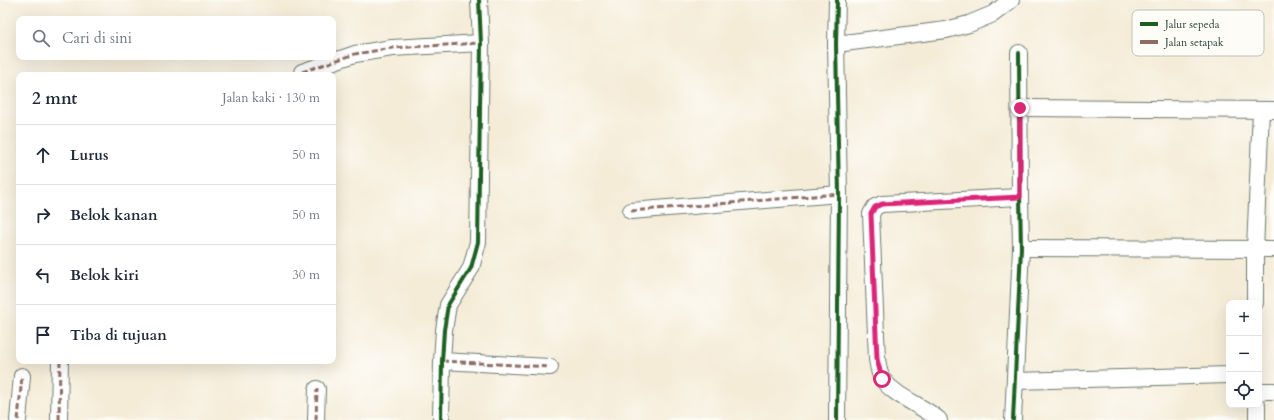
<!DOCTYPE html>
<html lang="id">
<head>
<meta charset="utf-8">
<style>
  :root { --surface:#fff; --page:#f6f6f7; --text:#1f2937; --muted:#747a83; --line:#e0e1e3 }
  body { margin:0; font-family:Cardo,serif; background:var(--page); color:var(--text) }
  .controls { position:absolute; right:12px; bottom:12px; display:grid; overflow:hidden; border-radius:8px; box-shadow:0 4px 16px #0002 }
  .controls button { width:36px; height:36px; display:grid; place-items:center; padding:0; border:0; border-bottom:1px solid var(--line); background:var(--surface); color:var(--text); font:20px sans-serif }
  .stop { position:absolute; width:12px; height:12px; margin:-9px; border:3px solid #db2777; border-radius:50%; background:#fff }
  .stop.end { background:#db2777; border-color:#fff; box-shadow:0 1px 4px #0008 }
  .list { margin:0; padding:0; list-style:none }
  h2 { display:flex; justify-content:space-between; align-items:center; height:52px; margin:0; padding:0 16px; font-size:17px }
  h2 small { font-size:13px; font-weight:400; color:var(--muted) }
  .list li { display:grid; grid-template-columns:26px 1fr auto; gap:12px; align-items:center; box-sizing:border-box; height:60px; padding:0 16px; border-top:1px solid var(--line) }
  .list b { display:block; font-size:15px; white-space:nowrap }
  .list em { font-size:13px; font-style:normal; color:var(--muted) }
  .icon { flex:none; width:22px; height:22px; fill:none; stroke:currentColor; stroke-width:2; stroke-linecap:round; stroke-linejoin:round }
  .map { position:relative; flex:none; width:1274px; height:420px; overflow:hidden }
  .search { position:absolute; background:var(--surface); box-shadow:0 4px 16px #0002; left:16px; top:16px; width:320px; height:44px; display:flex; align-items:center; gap:10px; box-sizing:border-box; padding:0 14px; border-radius:8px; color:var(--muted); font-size:15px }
  .panel { position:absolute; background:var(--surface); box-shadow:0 4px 16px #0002; left:16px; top:72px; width:320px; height:292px; border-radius:8px }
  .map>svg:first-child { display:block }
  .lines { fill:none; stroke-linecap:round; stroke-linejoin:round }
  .street-casing { stroke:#6a7a6d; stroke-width:18 }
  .street { stroke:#fff; stroke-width:16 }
  .quiet { stroke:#8d6e63; stroke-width:3; stroke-dasharray:6 3; stroke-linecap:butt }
  .cycleway-casing { stroke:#fdfcf7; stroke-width:6 }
  .cycleway { stroke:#1b5e20; stroke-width:4 }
  .route { stroke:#db2777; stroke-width:5 }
  .key { fill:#fdfcf7; stroke:#bac3bc; stroke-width:1 }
  .key-label { font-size:11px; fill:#1f3d34 }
</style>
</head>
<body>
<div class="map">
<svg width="1274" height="420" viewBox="0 0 1274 420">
  <rect width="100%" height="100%" fill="#fdfcf7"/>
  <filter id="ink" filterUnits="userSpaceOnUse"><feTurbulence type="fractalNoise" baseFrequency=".025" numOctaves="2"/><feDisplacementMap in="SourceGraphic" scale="8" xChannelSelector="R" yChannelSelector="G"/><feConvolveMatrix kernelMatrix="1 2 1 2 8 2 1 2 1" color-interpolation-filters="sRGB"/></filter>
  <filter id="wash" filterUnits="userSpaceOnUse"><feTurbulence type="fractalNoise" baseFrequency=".012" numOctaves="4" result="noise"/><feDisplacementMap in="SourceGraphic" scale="16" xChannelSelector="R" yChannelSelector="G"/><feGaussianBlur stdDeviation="0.9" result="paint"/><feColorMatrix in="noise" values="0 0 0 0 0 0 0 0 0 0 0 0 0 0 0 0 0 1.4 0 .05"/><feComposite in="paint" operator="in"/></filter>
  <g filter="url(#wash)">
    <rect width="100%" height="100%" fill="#f5ecd8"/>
  </g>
  <g filter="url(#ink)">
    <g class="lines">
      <defs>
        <g id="street">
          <polyline points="837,0 836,44 839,194 837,420"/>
          <polyline points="836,44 946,30 969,24 993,14 1011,0"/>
          <polyline points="302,72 355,54 392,48 481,43"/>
          <polyline points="1020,108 1274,110"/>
          <polyline points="631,211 839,194"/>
          <polyline points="1021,248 1274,249"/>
          <polyline points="1255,303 1255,249 1261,110"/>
          <polyline points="442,361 550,367"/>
          <polyline points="1015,381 1229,375"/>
          <polyline points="1259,391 1274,391"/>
          <polyline points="1257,405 1257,420"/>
          <polyline points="18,420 22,376"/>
          <polyline points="59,420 60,361"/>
          <polyline points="316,420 317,389"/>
          <polyline points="441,420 442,361 444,330 448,305 471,268 478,242 481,43 479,0"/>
          <path d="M939,420c-17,-15 -42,-22 -56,-40 -4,-5 -5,-15 -6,-21l-6,-145 4,-7 7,-3 138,-7"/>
          <polyline points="1013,420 1021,248 1020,197 1019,53"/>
        </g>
      </defs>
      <use href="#street" class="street-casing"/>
      <use href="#street" class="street"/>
      <g class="quiet">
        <polyline points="302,72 355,54 392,48 481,43"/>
        <polyline points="631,211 839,194"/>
        <polyline points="442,361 550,367"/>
        <polyline points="18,420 22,376"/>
        <polyline points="59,420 60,361"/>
        <polyline points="316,420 317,389"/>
      </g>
      <defs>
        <g id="cycleway">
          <polyline points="837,0 836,44 839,194 837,420"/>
          <polyline points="441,420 442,361 444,330 448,305 471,268 478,242 481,43 479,0"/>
          <polyline points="1013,420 1021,248 1020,197 1019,53"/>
        </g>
      </defs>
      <use href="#cycleway" class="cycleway-casing"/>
      <use href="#cycleway" class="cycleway"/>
    </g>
  </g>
  <g class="lines" filter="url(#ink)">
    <polyline class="route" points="882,379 877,359 871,214 875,207 882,204 1020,197 1020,108"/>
  </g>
  <rect x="1132" y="10" width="132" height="46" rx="6" class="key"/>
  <rect x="1140" y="22" width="18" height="4" fill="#1b5e20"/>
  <rect x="1140" y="40" width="18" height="4" fill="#8d6e63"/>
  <g class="key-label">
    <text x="1165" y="28">Jalur sepeda</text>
    <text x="1165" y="46">Jalan setapak</text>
  </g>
</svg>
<div class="controls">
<button>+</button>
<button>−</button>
<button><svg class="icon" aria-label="locate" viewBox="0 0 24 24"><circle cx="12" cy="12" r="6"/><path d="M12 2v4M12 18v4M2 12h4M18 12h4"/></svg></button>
</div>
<div class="stop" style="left:882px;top:379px"></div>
<div class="stop end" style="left:1020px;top:108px"></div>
<div class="search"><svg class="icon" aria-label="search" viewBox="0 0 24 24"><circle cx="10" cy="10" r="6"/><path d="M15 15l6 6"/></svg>Cari di sini</div>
<section class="panel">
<h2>2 mnt<small>Jalan kaki · 130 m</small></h2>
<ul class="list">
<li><svg class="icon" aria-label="ahead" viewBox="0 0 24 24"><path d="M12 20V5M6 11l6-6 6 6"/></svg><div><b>Lurus</b></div><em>50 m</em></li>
<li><svg class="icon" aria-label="right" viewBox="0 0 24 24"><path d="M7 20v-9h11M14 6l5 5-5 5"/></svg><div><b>Belok kanan</b></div><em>50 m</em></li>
<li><svg class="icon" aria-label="left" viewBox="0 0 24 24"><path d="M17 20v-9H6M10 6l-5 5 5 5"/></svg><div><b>Belok kiri</b></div><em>30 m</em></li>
<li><svg class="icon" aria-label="arrive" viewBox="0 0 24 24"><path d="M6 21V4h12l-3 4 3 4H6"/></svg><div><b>Tiba di tujuan</b></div></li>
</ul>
</section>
</div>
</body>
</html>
